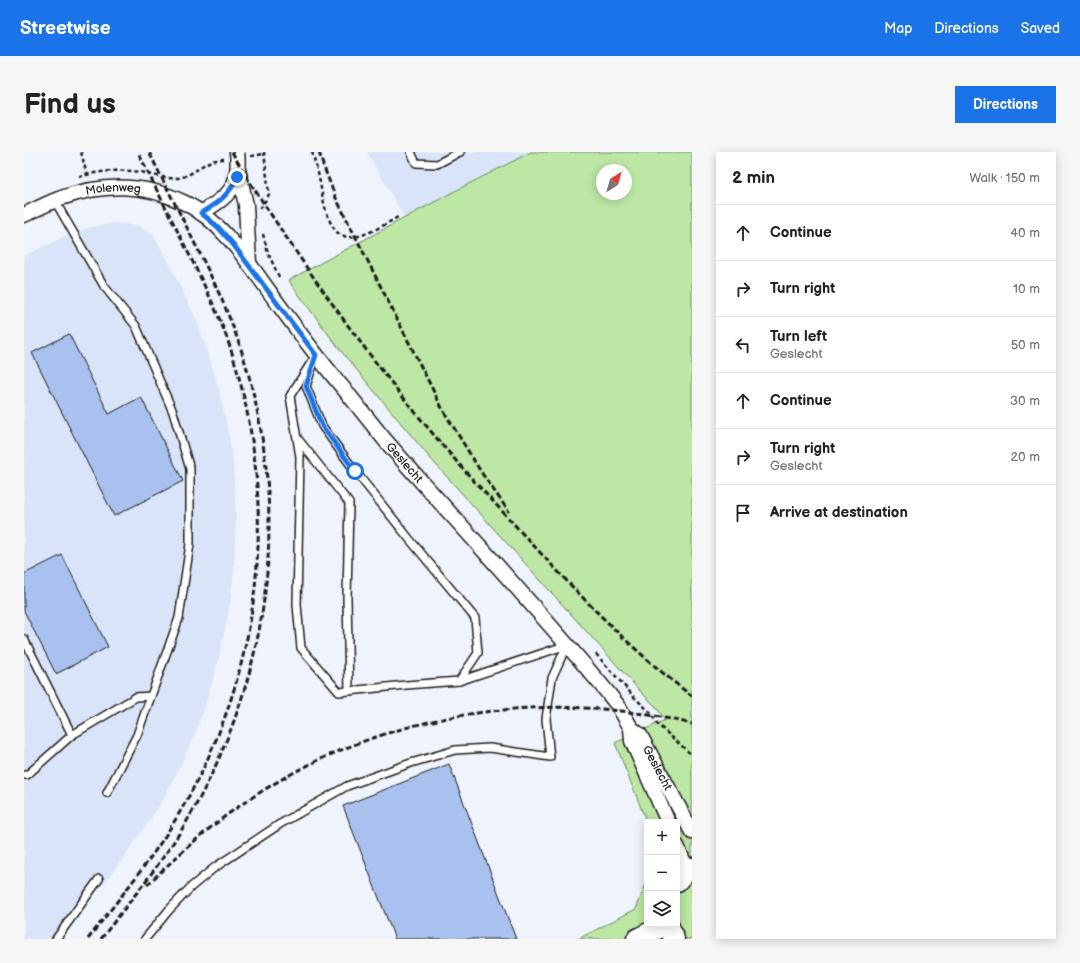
<!DOCTYPE html>
<html lang="en">
<head>
<meta charset="utf-8">
<style>
  :root { --surface:#fff; --page:#f6f6f6; --text:#222; --muted:#767676; --line:#e0e0e0; --accent:#1a73e8 }
  body { margin:0; font-family:"Balsamiq Sans",sans-serif; background:var(--page); color:var(--text) }
  .controls { position:absolute; right:12px; bottom:12px; display:grid; overflow:hidden; border-radius:0px; box-shadow:0 2px 10px #0003 }
  .controls button { width:36px; height:36px; display:grid; place-items:center; padding:0; border:0; border-bottom:1px solid var(--line); background:var(--surface); color:var(--text); font:20px sans-serif }
  .compass { position:absolute; left:572px; top:12px; width:36px; height:36px; border-radius:50%; background:var(--surface); box-shadow:0 2px 10px #0003; rotate:37deg }
  .stop { position:absolute; width:12px; height:12px; margin:-9px; border:3px solid #1a73e8; border-radius:50%; background:#fff }
  .stop.end { background:#1a73e8; border-color:#fff; box-shadow:0 1px 4px #0008 }
  .list { margin:0; padding:0; list-style:none }
  h2 { display:flex; justify-content:space-between; align-items:center; height:52px; margin:0; padding:0 16px; font-size:17px }
  h2 small { font-size:13px; font-weight:400; color:var(--muted) }
  .list li { display:grid; grid-template-columns:26px 1fr auto; gap:12px; align-items:center; box-sizing:border-box; height:56px; padding:0 16px; border-top:1px solid var(--line) }
  .list b { display:block; font-size:15px; white-space:nowrap }
  .list p { margin:0; font-size:13px; white-space:nowrap; color:var(--muted) }
  .list em { font-size:13px; font-style:normal; color:var(--muted) }
  .icon { flex:none; width:22px; height:22px; fill:none; stroke:currentColor; stroke-width:2; stroke-linecap:round; stroke-linejoin:round }
  .map { position:relative; flex:none; width:668px; height:787px; overflow:hidden; border-radius:0px }
  header { display:flex; align-items:center; gap:24px; box-sizing:border-box; height:56px; padding:0 20px; background:var(--accent); color:#fff }
  header strong { font-size:19px }
  nav { display:flex; gap:22px; margin-inline-start:auto; font-size:14px }
  .intro { display:flex; align-items:center; justify-content:space-between; box-sizing:border-box; height:96px; padding:0 24px }
  h1 { margin:0; font-size:28px }
  .button { padding:10px 18px; border-radius:0px; background:var(--accent); color:#fff; font-size:14px; font-weight:700 }
  main { display:flex; gap:24px; padding:0 24px }
  aside { flex:1; background:var(--surface); border-radius:0px; box-shadow:0 2px 10px #0003 }
  .map>svg:first-child { display:block }
  .built { fill:#d9e4f8 }
  .green { fill:#bce7a4; stroke:#6c8260; fill-rule:evenodd }
  .building { fill:#a8c1ee; stroke:#1c1c1c }
  .lines { fill:none; stroke-linecap:round; stroke-linejoin:round }
  .lane-casing { stroke:#1c1c1c; stroke-width:10 }
  .street-casing { stroke:#1c1c1c; stroke-width:17 }
  .secondary-casing { stroke:#1c1c1c; stroke-width:23 }
  .path { stroke:#1c1c1c; stroke-width:2.5; stroke-dasharray:4 3; stroke-linecap:butt }
  .lane { stroke:#fff; stroke-width:7 }
  .street { stroke:#fff; stroke-width:14 }
  .secondary { stroke:#fff; stroke-width:20 }
  .rail { stroke:#1c1c1c; stroke-width:3; stroke-dasharray:6 3; stroke-linecap:butt }
  .route { stroke:#1a73e8; stroke-width:5 }
  .labels { text-anchor:middle; stroke-width:3; stroke-linejoin:round; paint-order:stroke }
  .street-label { font-size:12px; fill:#1c1c1c; stroke:#fff }
</style>
</head>
<body>
<header>
<strong>Streetwise</strong>
<nav><a>Map</a><a>Directions</a><a>Saved</a></nav>
</header>
<div class="intro"><h1>Find us</h1><a class="button">Directions</a></div>
<main>
<div class="map">
<svg width="668" height="787" viewBox="0 0 668 787">
  <rect width="100%" height="100%" fill="#eef3fc"/>
  <filter id="ink" filterUnits="userSpaceOnUse"><feTurbulence type="fractalNoise" baseFrequency=".025" numOctaves="2"/><feDisplacementMap in="SourceGraphic" scale="8" xChannelSelector="R" yChannelSelector="G"/><feConvolveMatrix kernelMatrix="1 2 1 2 8 2 1 2 1" color-interpolation-filters="sRGB"/></filter>
  <g filter="url(#ink)">
    <g class="built">
      <polygon points="343,0 507,0 429,40 381,66"/>
      <polygon points="89,71 115,74 129,83 138,98 150,121 172,167 181,192 195,238 205,285 209,312 212,365 210,417 207,444 203,468 193,514 179,560 170,584 159,608 139,647 128,665 102,702 38,787 0,787 0,104 50,80 64,76"/>
    </g>
    <path class="green" d="M507,0h161v787h-114l58,-30 11,-28v43h30v-102h-30v1l-32,-80 50,-23 -9,-13 -15,-15 -211,-234 -89,-107 -48,-64 -4,-7 164,-88zM578,18h24v24h-24z"/>
    <g class="building">
      <polygon points="45,182 85,262 117,245 159,329 90,364 8,201"/>
      <polygon points="38,403 84,495 32,522 0,459 0,422"/>
      <polygon points="425,612 469,727 492,787 371,787 319,654"/>
    </g>
    <g class="lines">
      <defs>
        <g id="lane">
          <polyline points="387,0 392,11 413,12 436,0"/>
          <polyline points="31,49 80,134 112,174 149,260 166,317 166,392 155,466 113,583 83,641"/>
          <polyline points="292,203 266,244 276,305 273,453 277,496 315,540 382,533 435,529 543,493"/>
          <polyline points="289,213 282,234 298,274 331,319 387,389 451,466 454,501 435,529"/>
          <polyline points="274,287 325,351 323,446 325,539"/>
          <polyline points="0,487 48,583 112,545 127,544"/>
          <polyline points="0,623 3,623 48,583"/>
          <polyline points="32,787 75,727"/>
          <polyline points="121,787 145,758 167,735 190,716 256,672 323,634 387,611 431,598 466,596 526,605 522,567 528,526 543,493"/>
        </g>
        <g id="street">
          <polyline points="214,17 222,53 225,112"/>
          <path d="M177,61c28,-17 40,-26 36,-61"/>
          <path id="s1" d="M0,63c12,-6 24,-12 37,-17 43,-15 83,-15 124,5 38,18 67,65 91,98 22,30 44,60 68,88 14,17 27,34 41,51 24,28 49,56 74,83 50,56 101,112 149,170l11,14 12,21 9,7 52,97"/>
          <polyline points="607,576 608,589 644,670"/>
          <polyline points="653,694 663,718"/>
        </g>
        <g id="secondary">
          <polyline points="653,729 663,718 668,716"/>
          <polyline points="644,772 650,787"/>
          <polyline points="613,787 643,772"/>
        </g>
      </defs>
      <use href="#lane" class="lane-casing"/>
      <use href="#street" class="street-casing"/>
      <use href="#secondary" class="secondary-casing"/>
      <g class="path">
        <polyline points="57,0 63,23"/>
        <path d="M288,0c2,7 4,14 6,21 4,17 6,44 18,58 3,4 9,6 14,6 13,1 36,-13 48,-20"/>
        <polyline points="227,4 240,2"/>
        <path d="M55,25c20,-6 41,-8 61,-5 12,2 24,7 36,6 13,0 22,-11 33,-16 5,-2 10,-3 15,-3"/>
        <polyline points="236,57 243,46 245,42 240,0"/>
        <polyline points="239,82 244,101 256,127"/>
        <polyline points="572,502 611,546 626,560 634,573 668,603"/>
      </g>
      <use href="#lane" class="lane"/>
      <use href="#street" class="street"/>
      <use href="#secondary" class="secondary"/>
      <g class="rail">
        <path d="M208,0c14,25 30,49 46,73 53,80 110,157 173,230 22,26 47,51 70,77 54,58 107,116 171,164"/>
        <polyline points="295,0 299,13 312,46 419,258 457,320 485,360"/>
        <path d="M123,733c34,-33 69,-65 109,-90 127,-83 290,-108 436,-71"/>
        <path d="M64,787c32,-42 67,-83 93,-129 82,-139 99,-306 50,-460 -12,-37 -30,-71 -47,-106 -15,-30 -31,-61 -46,-92"/>
        <path d="M77,787c31,-41 65,-81 90,-125 82,-146 101,-308 49,-468 -12,-35 -28,-69 -45,-102 -15,-31 -31,-61 -46,-92"/>
      </g>
    </g>
  </g>
  <g class="lines" filter="url(#ink)">
    <path class="route" d="M213,25c-7,18 -20,26 -36,36l17,14 14,16 84,112 -10,31 16,40 33,45"/>
  </g>
  <g class="labels">
    <g class="street-label">
      <text dy="4" stroke="none"><textPath href="#s1" startOffset="94">Molenweg</textPath></text>
      <text dy="4" stroke="none"><textPath href="#s1" startOffset="510">Geslecht</textPath></text>
      <text dy="4" stroke="none"><textPath href="#s1" startOffset="908">Geslecht</textPath></text>
    </g>
  </g>
</svg>
<div class="controls">
<button>+</button>
<button>−</button>
<button><svg class="icon" aria-label="layers" viewBox="0 0 24 24"><path d="M12 4l9 5-9 5-9-5zM3 14l9 5 9-5"/></svg></button>
</div>
<svg class="compass" viewBox="-18 -18 36 36"><path d="M0-13l5 13h-10z" fill="#e53935"/><path d="M0 13l5-13h-10z" fill="#767676"/></svg>
<div class="stop" style="left:331px;top:319px"></div>
<div class="stop end" style="left:213px;top:25px"></div>
</div>
<aside>
<h2>2 min<small>Walk · 150 m</small></h2>
<ul class="list">
<li><svg class="icon" aria-label="ahead" viewBox="0 0 24 24"><path d="M12 20V5M6 11l6-6 6 6"/></svg><div><b>Continue</b></div><em>40 m</em></li>
<li><svg class="icon" aria-label="right" viewBox="0 0 24 24"><path d="M7 20v-9h11M14 6l5 5-5 5"/></svg><div><b>Turn right</b></div><em>10 m</em></li>
<li><svg class="icon" aria-label="left" viewBox="0 0 24 24"><path d="M17 20v-9H6M10 6l-5 5 5 5"/></svg><div><b>Turn left</b><p>Geslecht</p></div><em>50 m</em></li>
<li><svg class="icon" aria-label="ahead" viewBox="0 0 24 24"><path d="M12 20V5M6 11l6-6 6 6"/></svg><div><b>Continue</b></div><em>30 m</em></li>
<li><svg class="icon" aria-label="right" viewBox="0 0 24 24"><path d="M7 20v-9h11M14 6l5 5-5 5"/></svg><div><b>Turn right</b><p>Geslecht</p></div><em>20 m</em></li>
<li><svg class="icon" aria-label="arrive" viewBox="0 0 24 24"><path d="M6 21V4h12l-3 4 3 4H6"/></svg><div><b>Arrive at destination</b></div></li>
</ul>
</aside>
</main>
</body>
</html>
